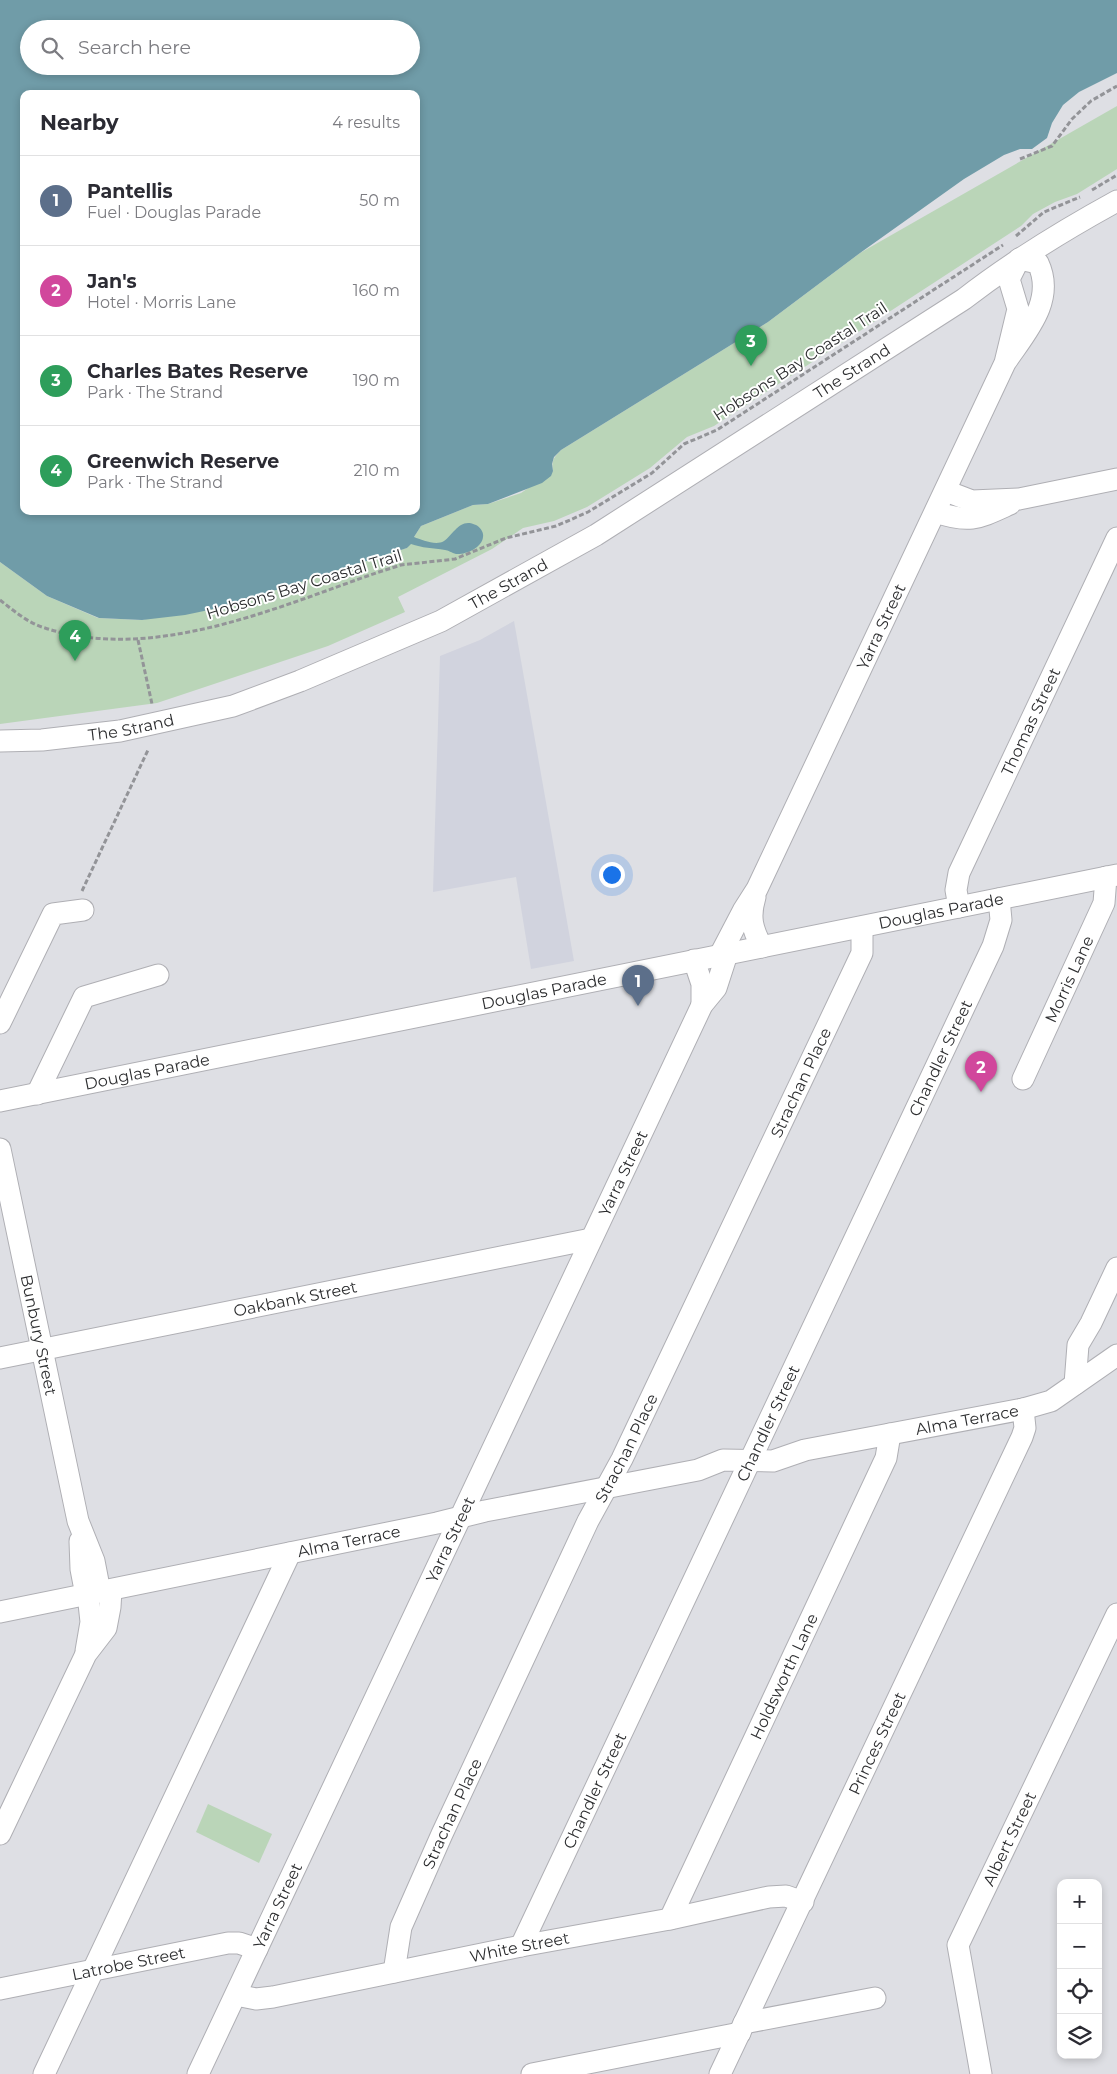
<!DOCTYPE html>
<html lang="en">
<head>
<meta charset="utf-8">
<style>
  :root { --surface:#fff; --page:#f2f2f3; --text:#2b2b33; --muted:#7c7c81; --line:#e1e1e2; --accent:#1a73e8 }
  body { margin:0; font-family:Montserrat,sans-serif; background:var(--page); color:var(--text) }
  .controls { position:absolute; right:15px; bottom:15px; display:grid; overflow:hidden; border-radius:10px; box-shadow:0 2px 8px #0003 }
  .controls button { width:45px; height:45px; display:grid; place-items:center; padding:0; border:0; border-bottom:1px solid var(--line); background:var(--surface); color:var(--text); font:25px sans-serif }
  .you { position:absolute; left:611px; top:874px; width:18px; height:18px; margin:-12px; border:4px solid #fff; border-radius:50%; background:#1a73e8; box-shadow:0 0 0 8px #1a73e833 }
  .badge { display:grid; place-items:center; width:32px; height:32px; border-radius:50%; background:var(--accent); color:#fff; font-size:16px; font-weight:700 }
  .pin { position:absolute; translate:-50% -41px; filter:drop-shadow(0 1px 2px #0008) }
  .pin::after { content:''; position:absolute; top:26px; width:18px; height:15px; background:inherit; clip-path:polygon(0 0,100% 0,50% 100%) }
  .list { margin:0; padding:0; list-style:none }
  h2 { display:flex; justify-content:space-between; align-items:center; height:65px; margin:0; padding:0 20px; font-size:21px }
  h2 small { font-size:16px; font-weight:400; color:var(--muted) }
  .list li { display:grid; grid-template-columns:32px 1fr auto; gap:15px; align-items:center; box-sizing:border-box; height:90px; padding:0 20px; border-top:1px solid var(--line) }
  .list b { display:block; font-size:19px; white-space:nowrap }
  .list p { margin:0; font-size:16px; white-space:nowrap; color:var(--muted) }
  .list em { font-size:16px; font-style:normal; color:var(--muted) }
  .icon { flex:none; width:28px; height:28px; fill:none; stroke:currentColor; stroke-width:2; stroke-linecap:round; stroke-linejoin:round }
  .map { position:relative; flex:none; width:1117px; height:2074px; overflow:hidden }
  .search { position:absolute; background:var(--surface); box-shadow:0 2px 8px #0003; left:20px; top:20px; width:400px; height:55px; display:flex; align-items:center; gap:12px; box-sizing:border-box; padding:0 18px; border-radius:28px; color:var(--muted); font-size:19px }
  .panel { position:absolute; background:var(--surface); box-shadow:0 2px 8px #0003; left:20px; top:90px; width:400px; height:425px; border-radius:10px }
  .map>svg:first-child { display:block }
  .built { fill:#d1d3de }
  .green { fill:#bad5b8 }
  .water { fill:#709ca8; fill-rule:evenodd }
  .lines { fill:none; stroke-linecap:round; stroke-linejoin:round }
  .minor-casing { stroke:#afafb4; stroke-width:23 }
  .path { stroke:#939498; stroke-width:3; stroke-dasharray:5 2.5; stroke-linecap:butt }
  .minor { stroke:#fff; stroke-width:21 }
  .labels { text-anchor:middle; stroke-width:4; stroke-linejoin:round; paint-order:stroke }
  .street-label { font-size:16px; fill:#2c2d2f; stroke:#fff }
</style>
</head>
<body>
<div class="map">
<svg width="1117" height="2074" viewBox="0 0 1117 2074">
  <rect width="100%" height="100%" fill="#dedfe4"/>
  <polygon class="built" points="514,621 574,961 531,969 516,877 433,892 440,656 480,640"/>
  <g class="green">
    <path d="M1117,106v63l-40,25 -22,8 -22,12 -12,12 -284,185 -23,15 -27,11 -37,31 -63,39 -33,14 -31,7 -31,21 -94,48 7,15 -77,34 -171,57 -157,21v-162l47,34 51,22 44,2 265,-72 14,-22 52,-21 15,-1 33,-11 32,-22c-2,-10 1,-14 8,-21l207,-128 92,-69z"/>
    <polygon points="208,1804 272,1834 259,1863 196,1832"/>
  </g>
  <path class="water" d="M0,0h1117v73l-38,19 -16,13 -11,18 -5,15 -15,11h-12l-16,6 -40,24 -104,74 -92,69 -207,128 -7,7 -2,7 1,7 -2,5 -9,7 -54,21 -15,1 -52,21 -7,11c8,3 22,9 30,4 10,-7 16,-24 32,-16 4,2 8,7 7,12 -1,11 -18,18 -27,17 -4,-1 -8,-4 -11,-4 -12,-2 -23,-2 -34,-6l-4,4 -184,59 -38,8 -43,5 -43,-2 -52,-22 -47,-34zM29,29h382v37h-382zM24,94h392v417h-392z"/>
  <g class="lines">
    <defs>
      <g id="minor">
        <polyline points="946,491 972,501 1019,499 1117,479"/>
        <path d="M936,512c34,12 43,6 74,-8"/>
        <path id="s1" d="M0,741l42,-1 78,-9 113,-25 67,-25 141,-60 155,-86 368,-236c49,-38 100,-69 153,-98"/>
        <path d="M755,897c-6,20 -3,32 7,50"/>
        <path id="s2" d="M959,907l-3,-17 3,-17 158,-335"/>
        <path id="s3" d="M720,955l23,-44 14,-22 248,-526c20,-30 51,-62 33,-100l-19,-4 -10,20 9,30 -13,54"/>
        <polyline points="694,960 702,984 702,1005"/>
        <polyline points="0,1023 53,914 83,910"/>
        <path id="s4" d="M1023,1079l81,-176 2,-26"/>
        <polyline points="37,1094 84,997 158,975"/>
        <path id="s5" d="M0,1101l1117,-226"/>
        <path id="s6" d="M0,1149l78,372 16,40 6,31"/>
        <path id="s7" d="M0,1358l591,-119"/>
        <polyline points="1075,1384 1078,1345 1091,1323 1117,1268"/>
        <polyline points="80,1541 81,1569 86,1595"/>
        <path id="s8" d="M0,1612l437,-89 48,-12 213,-41 25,-10 50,1 32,-11 218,-41 28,-8 66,-46"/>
        <polyline points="86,1651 91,1622 88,1594"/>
        <polyline points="0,1834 86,1654 106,1628 110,1607 111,1590"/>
        <path id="s9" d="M670,1919l216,-461 4,-24"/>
        <path id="s10" d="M521,1946l472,-1000 8,-26 -2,-21"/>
        <path id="s11" d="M394,1972l7,-45 41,-93 146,-313 34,-62 240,-506v-26"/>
        <path id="s12" d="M0,1989l228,-46h11l18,6"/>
        <path id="s13" d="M236,1995l20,4 17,-2 248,-51 149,-27 99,-22 17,-1 17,6"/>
        <polyline points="744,2023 875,1998"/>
        <polyline points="44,2074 290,1553"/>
        <path id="s14" d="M198,2074l504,-1069 14,-17 11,-34"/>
        <polyline points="532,2074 740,2033"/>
        <path id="s15" d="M720,2074l302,-637 3,-9 -2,-19"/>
        <path id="s16" d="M981,2074l-23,-129 159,-331"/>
      </g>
    </defs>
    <use href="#minor" class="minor-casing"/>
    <g class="path">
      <polyline points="1020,159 1052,146 1072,119 1091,101 1117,86"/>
      <polyline points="1092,190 1117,175"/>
      <polyline points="1016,236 1044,212 1080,197"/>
      <path d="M0,600c14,11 28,23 45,28 108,35 230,-20 331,-55l25,-8 54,-6 51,-21 50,-12 14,-6 18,-8 64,-39 32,-29 33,-14 286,-185"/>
      <polyline points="138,640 152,704"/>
      <polyline points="82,891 148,750"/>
    </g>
    <use href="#minor" class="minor"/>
  </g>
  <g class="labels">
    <g class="street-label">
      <text transform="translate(800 361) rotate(-33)" y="6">Hobsons Bay Coastal Trail</text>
      <text dy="6" stroke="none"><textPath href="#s1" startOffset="942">The Strand</textPath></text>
      <text transform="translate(304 584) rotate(-17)" y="6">Hobsons Bay Coastal Trail</text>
      <text dy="6" stroke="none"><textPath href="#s1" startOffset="538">The Strand</textPath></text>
      <text dy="6" stroke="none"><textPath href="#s3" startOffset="366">Yarra Street</textPath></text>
      <text dy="6" stroke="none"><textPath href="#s2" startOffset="202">Thomas Street</textPath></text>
      <text dy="6" stroke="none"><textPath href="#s1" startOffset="132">The Strand</textPath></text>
      <text dy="6" stroke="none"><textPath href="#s5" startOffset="960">Douglas Parade</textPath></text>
      <text dy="6" stroke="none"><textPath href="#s4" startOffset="110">Morris Lane</textPath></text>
      <text dy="6" stroke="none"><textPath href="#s5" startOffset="555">Douglas Parade</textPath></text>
      <text dy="6" stroke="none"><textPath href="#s10" startOffset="982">Chandler Street</textPath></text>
      <text dy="6" stroke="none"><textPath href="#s5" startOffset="150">Douglas Parade</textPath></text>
      <text dy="6" stroke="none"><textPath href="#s11" startOffset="980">Strachan Place</textPath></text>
      <text dy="6" stroke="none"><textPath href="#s14" startOffset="996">Yarra Street</textPath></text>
      <text dy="6" stroke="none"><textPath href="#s7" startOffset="301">Oakbank Street</textPath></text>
      <text dy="6" stroke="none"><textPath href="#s6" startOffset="190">Bunbury Street</textPath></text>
      <text dy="6" stroke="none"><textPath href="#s8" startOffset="988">Alma Terrace</textPath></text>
      <text dy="6" stroke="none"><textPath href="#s10" startOffset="578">Chandler Street</textPath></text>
      <text dy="6" stroke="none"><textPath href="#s11" startOffset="575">Strachan Place</textPath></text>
      <text dy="6" stroke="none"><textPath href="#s14" startOffset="591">Yarra Street</textPath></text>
      <text dy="6" stroke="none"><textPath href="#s8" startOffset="356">Alma Terrace</textPath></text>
      <text dy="6" stroke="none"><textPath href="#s9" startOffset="268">Holdsworth Lane</textPath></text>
      <text dy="6" stroke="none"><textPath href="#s15" startOffset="366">Princes Street</textPath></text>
      <text dy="6" stroke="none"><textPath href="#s10" startOffset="172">Chandler Street</textPath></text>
      <text dy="6" stroke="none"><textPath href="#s11" startOffset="170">Strachan Place</textPath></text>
      <text dy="6" stroke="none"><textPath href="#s16" startOffset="249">Albert Street</textPath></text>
      <text dy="6" stroke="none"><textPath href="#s14" startOffset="186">Yarra Street</textPath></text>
      <text dy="6" stroke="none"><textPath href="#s13" startOffset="289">White Street</textPath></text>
      <text dy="6" stroke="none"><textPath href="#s12" startOffset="131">Latrobe Street</textPath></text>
    </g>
  </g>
</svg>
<div class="controls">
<button>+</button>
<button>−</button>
<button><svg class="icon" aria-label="locate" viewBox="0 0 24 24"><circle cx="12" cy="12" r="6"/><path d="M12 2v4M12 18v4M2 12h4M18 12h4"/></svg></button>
<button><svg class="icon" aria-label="layers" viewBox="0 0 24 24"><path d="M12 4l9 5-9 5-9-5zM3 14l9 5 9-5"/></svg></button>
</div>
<div class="you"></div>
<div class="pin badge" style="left:638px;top:1006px;background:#5c6f8a">1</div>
<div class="pin badge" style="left:981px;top:1092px;background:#d1479c">2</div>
<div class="pin badge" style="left:751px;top:366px;background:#2e9e5b">3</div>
<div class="pin badge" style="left:75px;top:661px;background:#2e9e5b">4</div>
<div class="search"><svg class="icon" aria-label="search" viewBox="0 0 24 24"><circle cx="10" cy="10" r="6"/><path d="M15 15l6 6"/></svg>Search here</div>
<section class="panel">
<h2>Nearby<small>4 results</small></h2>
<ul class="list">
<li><span class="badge" style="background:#5c6f8a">1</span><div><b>Pantellis</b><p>Fuel · Douglas Parade</p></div><em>50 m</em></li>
<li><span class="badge" style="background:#d1479c">2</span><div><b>Jan's</b><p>Hotel · Morris Lane</p></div><em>160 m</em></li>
<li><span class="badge" style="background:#2e9e5b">3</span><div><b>Charles Bates Reserve</b><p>Park · The Strand</p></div><em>190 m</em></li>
<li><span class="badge" style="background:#2e9e5b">4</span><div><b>Greenwich Reserve</b><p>Park · The Strand</p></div><em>210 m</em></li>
</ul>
</section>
</div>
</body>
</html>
